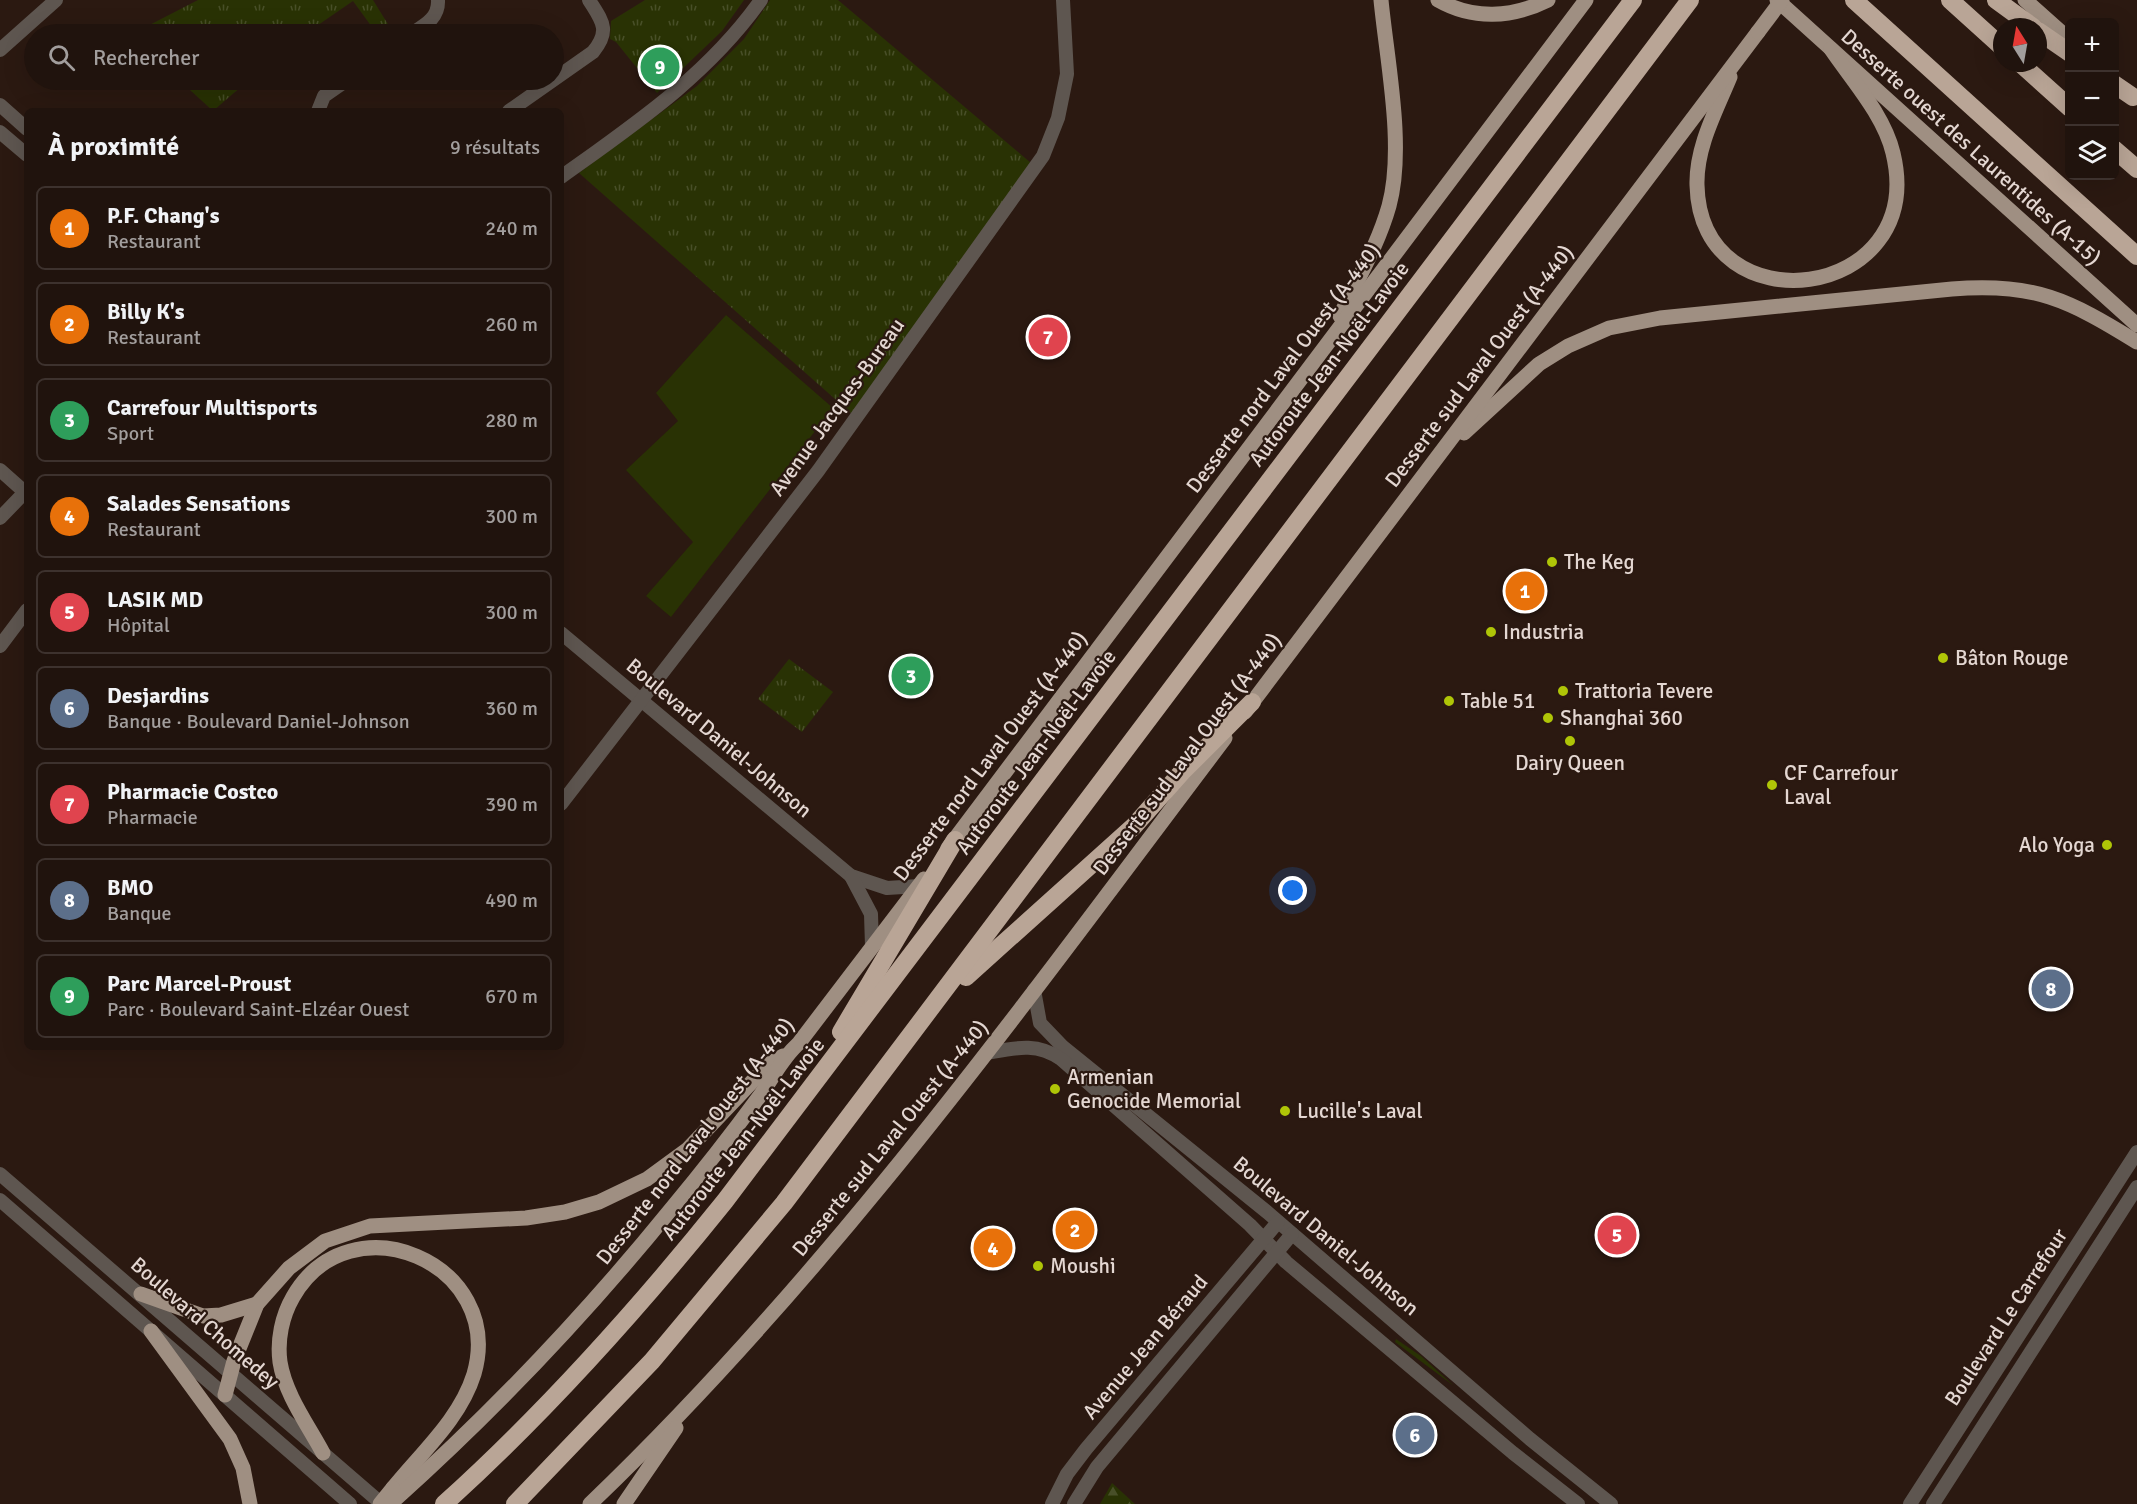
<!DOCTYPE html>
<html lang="fr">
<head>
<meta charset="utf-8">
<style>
  :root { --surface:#20130d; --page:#2d201b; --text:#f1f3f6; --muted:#a29e9d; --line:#3d322e; --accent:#0b8043 }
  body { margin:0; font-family:Signika,sans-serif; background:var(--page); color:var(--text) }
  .controls { position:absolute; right:18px; top:18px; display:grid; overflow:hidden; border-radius:9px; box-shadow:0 6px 24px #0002 }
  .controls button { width:54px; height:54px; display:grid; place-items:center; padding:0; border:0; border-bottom:2px solid var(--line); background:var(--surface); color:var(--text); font:30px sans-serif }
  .compass { position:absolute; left:1993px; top:18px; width:54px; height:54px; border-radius:50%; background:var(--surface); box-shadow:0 6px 24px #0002; rotate:349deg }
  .you { position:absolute; left:1293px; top:891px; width:21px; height:21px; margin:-15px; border:4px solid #fff; border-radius:50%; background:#1a73e8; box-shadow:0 0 0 9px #1a73e833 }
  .badge { display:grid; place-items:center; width:39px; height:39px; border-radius:50%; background:var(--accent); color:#fff; font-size:20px; font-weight:700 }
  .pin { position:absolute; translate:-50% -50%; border:3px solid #fff; box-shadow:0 2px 6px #0006 }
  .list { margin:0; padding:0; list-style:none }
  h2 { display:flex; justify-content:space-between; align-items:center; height:78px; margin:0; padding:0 24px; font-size:26px }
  h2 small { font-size:20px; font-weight:400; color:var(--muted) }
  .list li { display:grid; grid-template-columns:39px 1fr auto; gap:18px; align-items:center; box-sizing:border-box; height:84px; margin:0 12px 12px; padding:0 12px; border:2px solid var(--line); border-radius:9px }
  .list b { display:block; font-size:22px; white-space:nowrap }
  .list p { margin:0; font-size:20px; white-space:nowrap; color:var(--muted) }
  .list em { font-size:20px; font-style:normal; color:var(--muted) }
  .icon { flex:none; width:33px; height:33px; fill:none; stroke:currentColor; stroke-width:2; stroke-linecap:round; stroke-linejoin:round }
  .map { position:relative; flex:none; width:2137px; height:1504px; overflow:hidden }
  .search { position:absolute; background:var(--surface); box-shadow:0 6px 24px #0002; left:24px; top:24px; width:540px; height:66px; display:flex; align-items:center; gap:15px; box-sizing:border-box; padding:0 21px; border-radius:33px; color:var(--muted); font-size:22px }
  .panel { position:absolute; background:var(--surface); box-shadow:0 6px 24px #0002; left:24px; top:108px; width:540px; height:942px; border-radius:9px }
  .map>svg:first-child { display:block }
  .grass { fill:#293204 }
  .forest { fill:url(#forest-firs) }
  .park { fill:url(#park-tufts) }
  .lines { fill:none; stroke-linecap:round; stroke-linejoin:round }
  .minor { stroke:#5e5650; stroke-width:14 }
  .major { stroke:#9f8f82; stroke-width:15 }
  .highway { stroke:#b9a596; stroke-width:18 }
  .major-bridge { stroke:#9f8f82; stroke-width:15 }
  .poi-dot { fill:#afc507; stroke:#2b1911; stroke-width:2 }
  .labels { text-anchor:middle; stroke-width:4.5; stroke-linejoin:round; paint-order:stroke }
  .street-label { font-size:21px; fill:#e4d7d2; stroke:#2b1911 }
  .poi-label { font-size:21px; fill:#e4d7d2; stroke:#2b1911; text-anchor:start }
</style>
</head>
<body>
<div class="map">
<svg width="2137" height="1504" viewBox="0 0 2137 1504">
  <defs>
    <pattern id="forest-firs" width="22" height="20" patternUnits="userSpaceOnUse" patternTransform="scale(1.5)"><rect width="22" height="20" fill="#293204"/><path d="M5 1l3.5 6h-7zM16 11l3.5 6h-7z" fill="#484f28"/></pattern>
    <pattern id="park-tufts" width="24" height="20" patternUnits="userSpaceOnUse" patternTransform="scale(1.5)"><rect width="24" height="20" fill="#293204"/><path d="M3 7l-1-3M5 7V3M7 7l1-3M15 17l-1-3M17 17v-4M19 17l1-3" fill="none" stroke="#484f28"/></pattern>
  </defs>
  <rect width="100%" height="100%" fill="#2b1911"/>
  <g class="grass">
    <polygon points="726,315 833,408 671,617 646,596 693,542 626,470 678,421 656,393"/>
    <polygon points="1396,1339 1421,1356 1454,1386 1395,1342"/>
  </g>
  <polygon class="forest" points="1112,1483 1135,1504 1100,1504"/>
  <g class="park">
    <polygon points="198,0 373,0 394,34 377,34 353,1 305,34 132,34"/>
    <polygon points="645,0 744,0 722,31 657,93 616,42 610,39 611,21"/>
    <polygon points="770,0 838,0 1031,163 852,414 579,173 697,86 744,39"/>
    <polygon points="179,80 249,80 213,111"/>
    <polygon points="789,659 833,692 802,732 758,699"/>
  </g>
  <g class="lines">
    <g class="minor">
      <path d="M411,34c14,-9 28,-16 27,-34"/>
      <polyline points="0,50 56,0"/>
      <polyline points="0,105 27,129"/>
      <polyline points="318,111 324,96 347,80"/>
      <path d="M509,111l84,-59c18,-22 9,-31 -4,-52"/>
      <polyline points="0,132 27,155"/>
      <path d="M561,177c74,-53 147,-102 200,-177"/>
      <polyline points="0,470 27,494"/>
      <polyline points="0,518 25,492"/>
      <polyline points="561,633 851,876 887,888 919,886"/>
      <polyline points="0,646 27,610"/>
      <polyline points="561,804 818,471 1043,156 1058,118 1067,74 1063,0"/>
      <polyline points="851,876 871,914 872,946"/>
      <polyline points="1034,990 1040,1023 1063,1047 1267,1212 1530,1439 1611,1504"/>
      <path d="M987,1053c28,-5 49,-11 74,6l189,166 36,37 227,191 65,51"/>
      <polyline points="0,1174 382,1504"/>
      <polyline points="0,1200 350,1504"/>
      <polyline points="1052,1504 1067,1474 1086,1449 1278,1222"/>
      <polyline points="1074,1504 1097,1467 1292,1234"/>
      <polyline points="1910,1504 2137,1152"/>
      <polyline points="1933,1504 2137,1187"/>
    </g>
    <g class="major">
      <path d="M1438,0c35,20 74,18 110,0"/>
      <polyline points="1777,0 2137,325"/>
      <polyline points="2025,0 2070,40"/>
      <path d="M1730,77c-14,34 -34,70 -33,108 3,145 232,117 196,-32 -9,-38 -41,-73 -62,-104"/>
      <path d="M1340,316c17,-36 38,-71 49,-110 16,-59 -2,-144 -8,-206"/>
      <path d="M1464,433l75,-69 29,-18 41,-18 51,-10 292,-29c82,-7 117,11 185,53"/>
      <polyline points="1245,712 1758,32"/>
      <polyline points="948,848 1586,0"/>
      <polyline points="141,1294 203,1316 221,1315 257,1304"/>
      <polyline points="151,1331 230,1439 243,1468 250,1504"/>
      <polyline points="225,1395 234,1361 257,1304 289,1268 325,1241 370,1226 526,1218 565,1212 599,1202 647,1179 688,1149 769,1064 783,1056"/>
      <path d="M323,1453c-15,-28 -38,-59 -43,-91 -3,-22 2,-46 13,-65 57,-100 213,-34 181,77 -14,45 -52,78 -81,114"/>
      <path d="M390,1504c102,-91 196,-190 282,-296 30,-36 59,-73 87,-111 14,-19 23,-39 40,-54l125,-164"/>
      <path d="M590,1504c242,-232 434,-500 635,-766"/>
      <polyline points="624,1504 676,1428"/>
    </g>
    <g class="highway">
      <polyline points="1854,0 2137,256"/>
      <polyline points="1950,0 2002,47"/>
      <polyline points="1996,0 2033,27"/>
      <polyline points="2038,31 2070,53"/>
      <polyline points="2020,63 2070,108"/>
      <polyline points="2114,84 2133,97"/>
      <polyline points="2114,149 2137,169"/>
      <polyline points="966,977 1134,826 1182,772 1252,702"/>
      <polyline points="841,1032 955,840"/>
      <path d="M444,1504c102,-92 195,-196 281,-303l908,-1201"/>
      <polyline points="515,1504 652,1361 784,1203 1690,0"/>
    </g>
    <g class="major-bridge">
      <polyline points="1758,32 1782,0"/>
      <polyline points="380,1504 393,1488"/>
    </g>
  </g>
  <g class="poi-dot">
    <circle cx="1552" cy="562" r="6"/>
    <circle cx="1491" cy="632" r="6"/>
    <circle cx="1943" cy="658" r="6"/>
    <circle cx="1563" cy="691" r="6"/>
    <circle cx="1449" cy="701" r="6"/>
    <circle cx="1548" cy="718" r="6"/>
    <circle cx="1570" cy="741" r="6"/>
    <circle cx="1772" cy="785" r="6"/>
    <circle cx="2107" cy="845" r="6"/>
    <circle cx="1055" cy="1089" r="6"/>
    <circle cx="1285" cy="1111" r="6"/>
    <circle cx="1038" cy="1266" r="6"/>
  </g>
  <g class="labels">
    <g class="street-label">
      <text transform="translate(1971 147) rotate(42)" y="7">Desserte ouest des Laurentides (A-15)</text>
      <text transform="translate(1329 364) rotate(-53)" y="7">Autoroute Jean-Noël-Lavoie</text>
      <text transform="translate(1479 366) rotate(-53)" y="7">Desserte sud Laval Ouest (A-440)</text>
      <text transform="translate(1283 368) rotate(-53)" y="7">Desserte nord Laval Ouest (A-440)</text>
      <text transform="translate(837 407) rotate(-54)" y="7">Avenue Jacques-Bureau</text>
      <text transform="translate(719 738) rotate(40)" y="7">Boulevard Daniel-Johnson</text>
      <text transform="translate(1036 752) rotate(-53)" y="7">Autoroute Jean-Noël-Lavoie</text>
      <text transform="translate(1187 754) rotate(-53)" y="7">Desserte sud Laval Ouest (A-440)</text>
      <text transform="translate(990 756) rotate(-53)" y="7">Desserte nord Laval Ouest (A-440)</text>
      <text transform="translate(890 1138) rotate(-51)" y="7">Desserte sud Laval Ouest (A-440)</text>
      <text transform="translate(743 1139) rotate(-52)" y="7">Autoroute Jean-Noël-Lavoie</text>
      <text transform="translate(695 1141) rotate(-52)" y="7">Desserte nord Laval Ouest (A-440)</text>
      <text transform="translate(1326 1236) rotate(40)" y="7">Boulevard Daniel-Johnson</text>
      <text transform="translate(2006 1317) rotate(-57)" y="7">Boulevard Le Carrefour</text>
      <text transform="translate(205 1323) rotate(41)" y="7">Boulevard Chomedey</text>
      <text transform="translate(1145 1347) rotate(-50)" y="7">Avenue Jean Béraud</text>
    </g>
    <g class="poi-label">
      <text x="1564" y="569">The Keg</text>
      <text x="1503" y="639">Industria</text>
      <text x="1955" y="665">Bâton Rouge</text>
      <text x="1575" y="698">Trattoria Tevere</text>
      <text x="1461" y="708">Table 51</text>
      <text x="1560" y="725">Shanghai 360</text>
      <text x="1570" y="770" text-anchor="middle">Dairy Queen</text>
      <text x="1784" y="780">CF Carrefour<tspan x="1784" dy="24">Laval</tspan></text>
      <text x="2095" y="852" text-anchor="end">Alo Yoga</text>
      <text x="1067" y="1084">Armenian<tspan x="1067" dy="24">Genocide Memorial</tspan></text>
      <text x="1297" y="1118">Lucille's Laval</text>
      <text x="1050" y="1273">Moushi</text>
    </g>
  </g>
</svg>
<div class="controls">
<button>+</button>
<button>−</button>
<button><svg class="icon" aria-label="layers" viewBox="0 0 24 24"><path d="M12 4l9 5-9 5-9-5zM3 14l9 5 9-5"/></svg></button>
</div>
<svg class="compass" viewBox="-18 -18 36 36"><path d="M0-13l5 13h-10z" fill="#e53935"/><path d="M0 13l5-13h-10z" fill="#a29e9d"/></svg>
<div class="you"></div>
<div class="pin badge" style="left:1525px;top:591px;background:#e8710a">1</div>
<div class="pin badge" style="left:1075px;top:1230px;background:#e8710a">2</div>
<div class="pin badge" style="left:911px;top:676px;background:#2e9e5b">3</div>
<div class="pin badge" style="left:993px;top:1248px;background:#e8710a">4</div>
<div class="pin badge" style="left:1617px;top:1235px;background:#e0444e">5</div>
<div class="pin badge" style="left:1415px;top:1435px;background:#5c6f8a">6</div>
<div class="pin badge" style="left:1048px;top:337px;background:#e0444e">7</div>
<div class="pin badge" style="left:2051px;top:989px;background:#5c6f8a">8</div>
<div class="pin badge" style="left:660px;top:67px;background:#2e9e5b">9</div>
<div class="search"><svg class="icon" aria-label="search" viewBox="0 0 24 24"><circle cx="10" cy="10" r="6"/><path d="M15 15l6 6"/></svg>Rechercher</div>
<section class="panel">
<h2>À proximité<small>9 résultats</small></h2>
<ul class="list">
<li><span class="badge" style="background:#e8710a">1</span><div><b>P.F. Chang's</b><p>Restaurant</p></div><em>240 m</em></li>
<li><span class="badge" style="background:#e8710a">2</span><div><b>Billy K's</b><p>Restaurant</p></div><em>260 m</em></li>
<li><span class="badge" style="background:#2e9e5b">3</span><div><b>Carrefour Multisports</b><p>Sport</p></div><em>280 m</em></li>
<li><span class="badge" style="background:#e8710a">4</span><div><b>Salades Sensations</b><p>Restaurant</p></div><em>300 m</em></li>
<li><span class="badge" style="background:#e0444e">5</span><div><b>LASIK MD</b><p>Hôpital</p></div><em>300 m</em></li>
<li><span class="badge" style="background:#5c6f8a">6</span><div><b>Desjardins</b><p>Banque · Boulevard Daniel-Johnson</p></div><em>360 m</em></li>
<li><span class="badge" style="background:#e0444e">7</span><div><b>Pharmacie Costco</b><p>Pharmacie</p></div><em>390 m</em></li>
<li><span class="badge" style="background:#5c6f8a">8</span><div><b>BMO</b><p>Banque</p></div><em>490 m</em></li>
<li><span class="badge" style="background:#2e9e5b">9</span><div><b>Parc Marcel-Proust</b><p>Parc · Boulevard Saint-Elzéar Ouest</p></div><em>670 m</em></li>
</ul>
</section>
</div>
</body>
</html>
